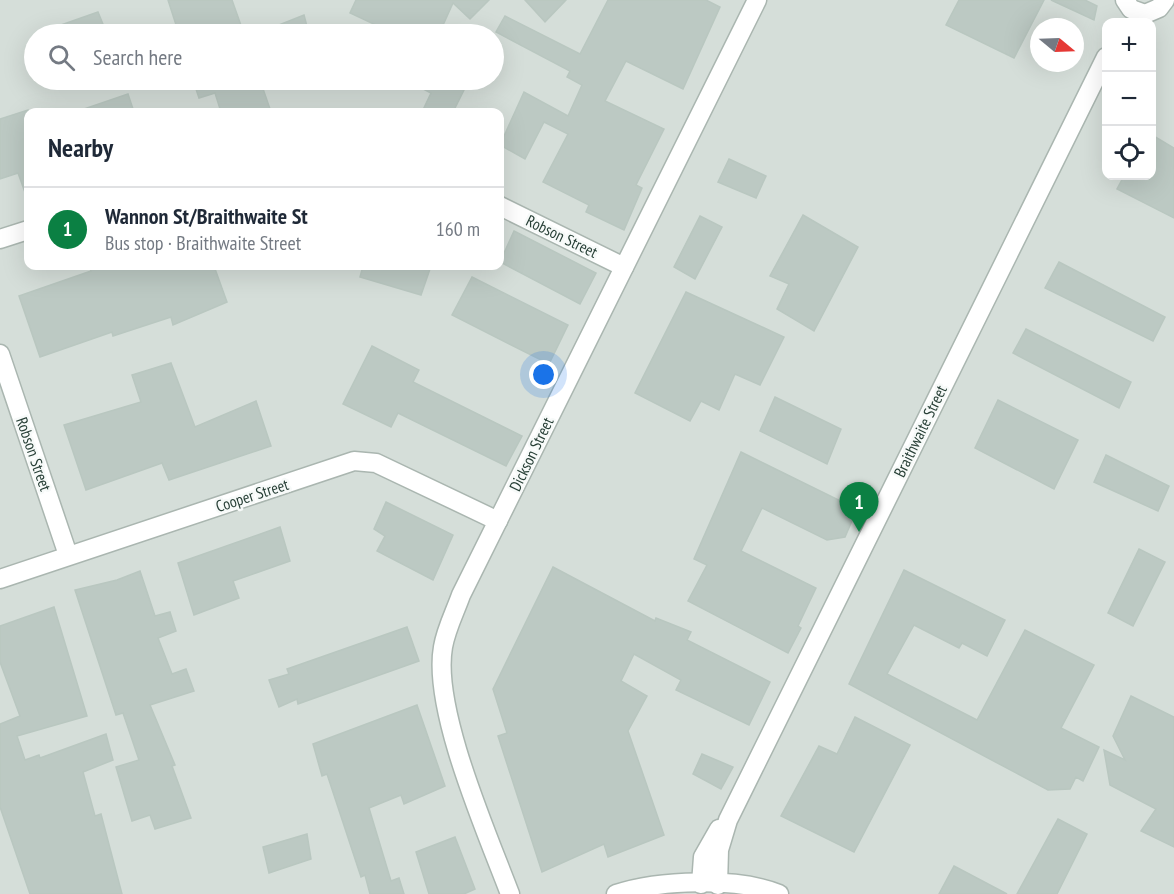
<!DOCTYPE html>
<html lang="en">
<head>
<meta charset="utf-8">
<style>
  :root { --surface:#fff; --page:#f2f2f3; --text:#1f2937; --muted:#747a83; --line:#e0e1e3; --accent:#0b8043 }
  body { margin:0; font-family:"PT Sans Narrow",sans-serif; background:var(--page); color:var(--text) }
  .controls { position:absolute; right:18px; top:18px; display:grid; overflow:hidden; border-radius:12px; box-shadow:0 6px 24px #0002 }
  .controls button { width:54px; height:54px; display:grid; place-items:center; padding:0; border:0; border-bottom:2px solid var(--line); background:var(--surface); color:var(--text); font:30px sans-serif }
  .compass { position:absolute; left:1030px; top:18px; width:54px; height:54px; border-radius:50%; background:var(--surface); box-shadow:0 6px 24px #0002; rotate:109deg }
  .you { position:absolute; left:544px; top:375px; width:21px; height:21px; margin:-15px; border:4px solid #fff; border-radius:50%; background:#1a73e8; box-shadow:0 0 0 9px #1a73e833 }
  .badge { display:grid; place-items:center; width:39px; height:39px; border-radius:50%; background:var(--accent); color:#fff; font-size:20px; font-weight:700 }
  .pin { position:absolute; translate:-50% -50px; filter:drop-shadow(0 2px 3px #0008) }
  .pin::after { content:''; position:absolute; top:32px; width:21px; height:18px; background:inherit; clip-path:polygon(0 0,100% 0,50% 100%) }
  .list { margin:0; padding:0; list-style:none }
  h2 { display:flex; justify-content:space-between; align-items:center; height:78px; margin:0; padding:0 24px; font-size:26px }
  h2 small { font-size:20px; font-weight:400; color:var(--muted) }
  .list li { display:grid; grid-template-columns:39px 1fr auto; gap:18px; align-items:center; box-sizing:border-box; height:84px; padding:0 24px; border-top:2px solid var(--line) }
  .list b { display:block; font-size:22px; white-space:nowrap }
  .list p { margin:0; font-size:20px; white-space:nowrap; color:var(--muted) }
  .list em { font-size:20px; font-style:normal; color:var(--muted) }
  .icon { flex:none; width:33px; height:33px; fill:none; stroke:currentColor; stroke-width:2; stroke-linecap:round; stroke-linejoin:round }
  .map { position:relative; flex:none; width:1174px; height:894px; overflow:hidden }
  .search { position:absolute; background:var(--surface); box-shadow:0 6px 24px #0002; left:24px; top:24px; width:480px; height:66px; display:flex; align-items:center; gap:15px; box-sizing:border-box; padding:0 21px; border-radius:33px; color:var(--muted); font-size:22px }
  .panel { position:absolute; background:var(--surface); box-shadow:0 6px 24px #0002; left:24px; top:108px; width:480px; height:162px; border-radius:12px }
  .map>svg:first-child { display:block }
  .built { fill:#d5ded9; fill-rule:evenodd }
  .building { fill:#bcc9c3; stroke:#b9c7c0; stroke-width:1.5 }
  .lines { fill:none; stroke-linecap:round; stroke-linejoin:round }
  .minor-casing { stroke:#aab6b0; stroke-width:21 }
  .minor { stroke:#fff; stroke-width:18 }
  .labels { text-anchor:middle; stroke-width:5; stroke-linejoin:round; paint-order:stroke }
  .street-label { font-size:16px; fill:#273f36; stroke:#f7faf9 }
</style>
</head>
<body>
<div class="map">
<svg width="1174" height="894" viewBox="0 0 1174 894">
  <rect width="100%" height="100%" fill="#e7eeea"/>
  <path class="built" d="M0,0h1174v894h-1174zM1106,22h46v154h-46zM1039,27h36v36h-36zM34,34h460v46h-460zM28,112h472v154h-472z"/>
  <g class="building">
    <polygon points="168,0 232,0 244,34 179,34"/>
    <polygon points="356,0 489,0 470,19 453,3 439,34 395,34 350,13"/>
    <polygon points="525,0 566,0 545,22"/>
    <polygon points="608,0 706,0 720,7 683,89 626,61 605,101 664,129 636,185 642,188 624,230 586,212 589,205 543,182 568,134 544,122 525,159 500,145 524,92 568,116 582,85 567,77 570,71 496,32 505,16 580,54"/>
    <polygon points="959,0 1044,0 1014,58 946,25"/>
    <polygon points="1051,0 1085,0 1097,6 1094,20"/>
    <polygon points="98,12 107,34 39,34 38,33"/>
    <polygon points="304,15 309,34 282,34 279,25"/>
    <polygon points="193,80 260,80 270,109 259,112 221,112 215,93 199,98"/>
    <polygon points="406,80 469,80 453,112 422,112 431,93"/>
    <polygon points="128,94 134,112 81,112 81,110"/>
    <polygon points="28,110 28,197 27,198 18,173 0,179 0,119"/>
    <polygon points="1152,135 1174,148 1174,218 1117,189 1124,176 1152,176"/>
    <polygon points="729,159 766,176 756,198 718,182"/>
    <polygon points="803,215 858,247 814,331 777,309 789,284 770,276"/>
    <polygon points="700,216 722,227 695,279 674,267"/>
    <polygon points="514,231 596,273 580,304 500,262"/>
    <polygon points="1059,262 1165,317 1153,341 1045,288"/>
    <polygon points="89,266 214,266 227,302 173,325 171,317 113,336 112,332 40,357 19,296 91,271"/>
    <polygon points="363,266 431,266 421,295 360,277"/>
    <polygon points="472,277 568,325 549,364 452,315"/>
    <polygon points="686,292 784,337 760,385 735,374 719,410 701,401 690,421 635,393"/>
    <polygon points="1026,329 1131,382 1119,408 1013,353"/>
    <polygon points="372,346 419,370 413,382 522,436 506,466 398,413 391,427 343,404"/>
    <polygon points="171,363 195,427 256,401 271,446 169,480 162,463 86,490 64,425 141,402 132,375"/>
    <polygon points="775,397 841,429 827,464 760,431"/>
    <polygon points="998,400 1078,440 1054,489 975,448"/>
    <polygon points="741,452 857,509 845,537 827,540 762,508 741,551 816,588 798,626 801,628 788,653 688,601 707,565 694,559"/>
    <polygon points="1106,455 1169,486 1158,511 1094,482"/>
    <polygon points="386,502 453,535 433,580 377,551 385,536 374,529"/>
    <polygon points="280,527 290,561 233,581 239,598 194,615 178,563"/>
    <polygon points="1139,549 1165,562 1133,626 1108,613"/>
    <polygon points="553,567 655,621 656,618 691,632 687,640 770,682 749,725 676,690 681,680 634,654 621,681 647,696 628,731 664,835 608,857 604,844 542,872 498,736 507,733 493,689"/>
    <polygon points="904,570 1005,620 987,656 962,643 959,648 914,625 887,674 977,720 1025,630 1094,665 1061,728 1099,747 1083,781 1076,777 1070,789 1048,790 849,684"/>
    <polygon points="140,571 155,616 170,612 176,631 158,638 172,674 186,669 194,691 150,705 175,765 172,766 191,818 155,829 150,815 132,821 116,767 139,760 123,713 116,715 75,590 117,580"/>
    <polygon points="54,607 87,716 17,736 25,760 39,755 40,758 106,734 113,760 83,772 95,816 101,814 122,894 30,894 0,807 0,724 20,716 0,662 0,626"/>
    <polygon points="407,627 419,661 298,704 297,699 279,707 269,680 289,674 287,669"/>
    <polygon points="1131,696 1174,717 1174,847 1141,831 1156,809 1110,785 1104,750 1125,760 1113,736"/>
    <polygon points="417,705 445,786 404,804 401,795 369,808 391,881 399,878 404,894 370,894 365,875 361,877 327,774 322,776 313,744"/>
    <polygon points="855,717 910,745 854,852 781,816 819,746 837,754"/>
    <polygon points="702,754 733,767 721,789 693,774"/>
    <polygon points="1058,819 1087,834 1057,894 1017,894"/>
    <polygon points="307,834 311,859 269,873 263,847"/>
    <polygon points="455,837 475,889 464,894 429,894 416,852"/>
    <polygon points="954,866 1007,894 939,894"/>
  </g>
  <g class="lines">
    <defs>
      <g id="minor">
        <polyline points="1125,0 1131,9 1145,14 1159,8 1165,0"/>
        <polyline points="500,206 624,267"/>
        <polyline points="0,239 28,230"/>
        <polyline points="0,354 68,555"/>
        <polyline points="0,579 354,461 376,463 498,521"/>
        <polyline points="701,884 703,857 719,829"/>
        <polyline points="718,885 719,850 728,820 1106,57"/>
        <path d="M510,894c-23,-61 -78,-185 -67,-247 3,-18 12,-35 18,-52l296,-595"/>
        <path d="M616,894c42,-14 122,-17 163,0"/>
      </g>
    </defs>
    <use href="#minor" class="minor-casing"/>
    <use href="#minor" class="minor"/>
  </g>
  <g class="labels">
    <g class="street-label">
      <text transform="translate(562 236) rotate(26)" y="6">Robson Street</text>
      <text transform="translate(920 431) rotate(-64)" y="6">Braithwaite Street</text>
      <text transform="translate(34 454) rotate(71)" y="6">Robson Street</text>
      <text transform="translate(531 454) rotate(-64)" y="6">Dickson Street</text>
      <text transform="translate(252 495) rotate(-18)" y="6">Cooper Street</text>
    </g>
  </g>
</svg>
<div class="controls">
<button>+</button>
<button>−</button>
<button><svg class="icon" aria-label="locate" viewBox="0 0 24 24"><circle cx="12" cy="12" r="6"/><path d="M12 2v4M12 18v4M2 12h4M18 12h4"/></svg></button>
</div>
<svg class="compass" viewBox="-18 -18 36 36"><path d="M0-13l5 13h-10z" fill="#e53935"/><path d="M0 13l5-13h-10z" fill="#747a83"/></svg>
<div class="you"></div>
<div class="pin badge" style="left:859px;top:532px">1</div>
<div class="search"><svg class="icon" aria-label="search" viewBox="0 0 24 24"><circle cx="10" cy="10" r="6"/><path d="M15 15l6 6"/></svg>Search here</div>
<section class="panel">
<h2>Nearby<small></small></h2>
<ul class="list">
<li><span class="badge">1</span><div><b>Wannon St/Braithwaite St</b><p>Bus stop · Braithwaite Street</p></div><em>160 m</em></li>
</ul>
</section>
</div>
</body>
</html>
